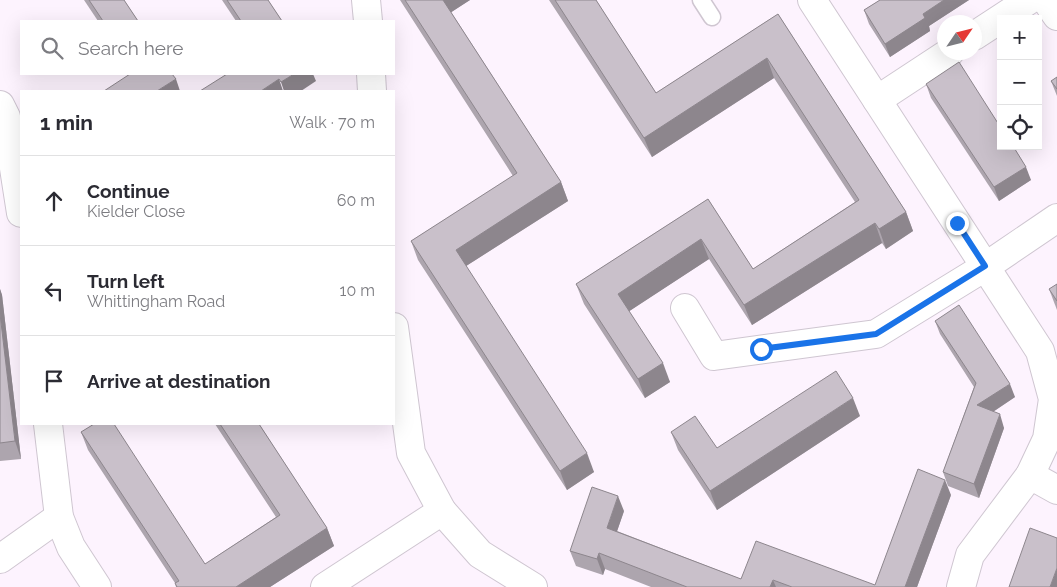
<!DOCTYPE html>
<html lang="en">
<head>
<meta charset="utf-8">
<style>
  :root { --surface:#fff; --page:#f7f7f7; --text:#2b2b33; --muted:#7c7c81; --line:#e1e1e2 }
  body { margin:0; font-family:Raleway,sans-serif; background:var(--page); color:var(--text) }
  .controls { position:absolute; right:15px; top:15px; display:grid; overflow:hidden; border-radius:0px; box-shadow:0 5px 20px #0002 }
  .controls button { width:45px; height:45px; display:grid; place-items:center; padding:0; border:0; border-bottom:1px solid var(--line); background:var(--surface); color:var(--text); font:25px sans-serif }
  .compass { position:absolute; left:937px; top:15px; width:45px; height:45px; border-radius:50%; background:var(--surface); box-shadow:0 5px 20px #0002; rotate:55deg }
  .stop { position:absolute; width:15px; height:15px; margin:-11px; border:4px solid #1a73e8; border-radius:50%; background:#fff }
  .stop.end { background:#1a73e8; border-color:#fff; box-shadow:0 1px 5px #0008 }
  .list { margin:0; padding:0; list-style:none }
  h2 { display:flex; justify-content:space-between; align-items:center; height:65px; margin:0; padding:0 20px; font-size:21px }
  h2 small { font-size:16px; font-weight:400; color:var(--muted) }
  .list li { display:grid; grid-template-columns:32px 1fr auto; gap:15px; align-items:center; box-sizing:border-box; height:90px; padding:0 20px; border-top:1px solid var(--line) }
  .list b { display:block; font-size:19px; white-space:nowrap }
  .list p { margin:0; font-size:16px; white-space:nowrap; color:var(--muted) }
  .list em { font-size:16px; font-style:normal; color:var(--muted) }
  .icon { flex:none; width:28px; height:28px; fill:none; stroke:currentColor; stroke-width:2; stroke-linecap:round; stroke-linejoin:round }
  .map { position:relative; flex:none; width:1057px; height:587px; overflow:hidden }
  .search { position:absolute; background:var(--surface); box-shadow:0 5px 20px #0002; left:20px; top:20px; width:375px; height:55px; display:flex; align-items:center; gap:12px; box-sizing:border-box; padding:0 18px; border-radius:0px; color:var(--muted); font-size:19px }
  .panel { position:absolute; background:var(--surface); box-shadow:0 5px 20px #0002; left:20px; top:90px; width:375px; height:335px; border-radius:0px }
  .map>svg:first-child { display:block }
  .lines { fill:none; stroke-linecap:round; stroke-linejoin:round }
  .lane-casing { stroke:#cfc6d1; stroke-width:19 }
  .street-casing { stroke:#cfc6d1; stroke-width:30 }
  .secondary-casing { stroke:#cfc6d1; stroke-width:30 }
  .lane { stroke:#fff; stroke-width:16 }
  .street { stroke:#fff; stroke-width:28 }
  .secondary { stroke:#fff; stroke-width:28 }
  .wall { fill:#ada5ae }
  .shaded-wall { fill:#8d868d }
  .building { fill:#c9c0ca; stroke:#8d868d }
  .route { stroke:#1a73e8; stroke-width:6 }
</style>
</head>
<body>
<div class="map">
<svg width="1057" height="587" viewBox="0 0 1057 587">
  <rect width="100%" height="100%" fill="#fdf3fe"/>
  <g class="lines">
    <defs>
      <polyline id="lane" points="701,0 712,17"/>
      <g id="street">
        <polyline points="812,0 1040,351 1053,399 1047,439 1030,475 970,555 961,587"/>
        <polyline points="1046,0 1057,16"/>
        <polyline points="974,36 1029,0"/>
        <polyline points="877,100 950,52"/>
        <polyline points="0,105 6,117 21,213"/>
        <polyline points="685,308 714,356 876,334 985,267 1057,218"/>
        <polyline points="48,424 59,517 71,547 97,587"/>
        <polyline points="1030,475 1057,490"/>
        <polyline points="0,559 59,517"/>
        <polyline points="325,587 442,511"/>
      </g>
      <g id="secondary">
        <polyline points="366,0 368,21"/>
        <polyline points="371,74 372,91"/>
        <polyline points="394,327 411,453 442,511 480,554 533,587"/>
      </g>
    </defs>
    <use href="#lane" class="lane-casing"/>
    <use href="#street" class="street-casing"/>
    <use href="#secondary" class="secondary-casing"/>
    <use href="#lane" class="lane"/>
    <use href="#street" class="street"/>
    <use href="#secondary" class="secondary"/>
  </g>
  <g class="wall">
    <polygon points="84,0 124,0 138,21 98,21"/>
    <polygon points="222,0 268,0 282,21 236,21"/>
    <polygon points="400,0 470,0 451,12 561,182 568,201 466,266 594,472 567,490 418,260 411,241 513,176"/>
    <polygon points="549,0 596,0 656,93 778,14 906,212 913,231 886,249 882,243 752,325 709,259 629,311 670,382 645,398 584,304 576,284 708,199 753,269 855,202 774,78 652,157"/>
    <polygon points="880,0 969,0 929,26 930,31 890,57 869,24 864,10"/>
    <polygon points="1057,77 1057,96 1051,81"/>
    <polygon points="926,84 1031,180 999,201 931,98"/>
    <polygon points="1057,284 1057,310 1049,289"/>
    <polygon points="0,289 2,295 21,459 0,461"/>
    <polygon points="935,321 1015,397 993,412 1004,428 979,498 948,486 943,472 974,387 940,334"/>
    <polygon points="860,416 717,510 678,450 671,432 717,448"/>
    <polygon points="215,424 259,424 327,528 334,546 270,587 176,587 175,583 88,450 81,432 205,564 276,517"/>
    <polygon points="951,495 917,587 651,587 605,569 603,575 576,566 570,551 624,511 617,531 741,579 875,585"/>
  </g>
  <g class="shaded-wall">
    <polygon points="442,0 470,0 447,15"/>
    <polygon points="944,0 969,0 929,26 930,31 890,57 885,44 923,14"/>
    <polygon points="767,58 774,78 652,157 644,138"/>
    <polygon points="294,74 313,74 316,81 301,91 284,91 281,82"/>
    <polygon points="176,79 180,91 157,91"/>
    <polygon points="279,79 283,91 261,91"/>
    <polygon points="1026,167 1031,180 999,201 994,187"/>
    <polygon points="561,182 568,201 463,268 456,250"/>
    <polygon points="906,212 913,231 886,249 879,229"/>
    <polygon points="875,223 882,243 752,325 744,305"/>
    <polygon points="701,239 709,259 625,314 618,294"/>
    <polygon points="0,289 2,295 21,459 15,441 0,314"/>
    <polygon points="663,363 670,382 645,398 638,379"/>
    <polygon points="1010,384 1015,397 982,419 977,405"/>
    <polygon points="853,398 860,416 717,510 710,491"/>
    <polygon points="1000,414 1004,428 979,498 974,484"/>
    <polygon points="587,453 594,472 567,490 560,471"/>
    <polygon points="945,480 951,495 917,587 905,587"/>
    <polygon points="618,496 624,511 613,543 607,528"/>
    <polygon points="327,528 334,546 270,587 236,587"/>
    <polygon points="599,553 605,569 603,575 597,559"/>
    <polygon points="1057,568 1057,587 1050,587"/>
    <polygon points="773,580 776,587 770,587"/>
  </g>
  <g class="building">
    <polygon points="89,0 124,0 138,21 103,21"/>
    <polygon points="227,0 268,0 282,21 241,21"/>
    <polygon points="405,0 443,0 561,182 456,250 587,453 560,471 411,241 517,173"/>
    <polygon points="555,0 596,0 656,93 778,14 906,212 879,229 875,223 744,305 701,239 618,294 663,363 638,379 576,284 708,199 753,269 859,200 767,58 644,138"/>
    <polygon points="880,0 944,0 923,14 925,18 885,44 864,10"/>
    <polygon points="959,62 1001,128 1001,146 1013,146 1026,167 994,187 926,84"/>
    <polygon points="130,74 172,74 176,79 157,91 104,91"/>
    <polygon points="227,74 294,74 281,82 279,79 261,91 200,91"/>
    <polygon points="1057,77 1057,89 1051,81"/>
    <polygon points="1057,284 1057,301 1049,289"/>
    <polygon points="959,305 1010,384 977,405 1000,414 974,484 943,472 976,383 935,321"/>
    <polygon points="0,314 15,441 0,443"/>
    <polygon points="836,371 853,398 710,491 671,432 695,416 717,448"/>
    <polygon points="94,424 114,424 205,564 280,515 220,424 259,424 327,528 236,587 177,587 175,583 179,581 81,432"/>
    <polygon points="918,469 945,480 905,587 792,587 773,580 770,587 687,587 599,553 597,559 570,551 592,487 618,496 607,528 741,579 756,541 875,585"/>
    <polygon points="1030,528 1057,538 1057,568 1050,587 1009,587"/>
  </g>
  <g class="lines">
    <polyline class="route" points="761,349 876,334 985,266 957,223"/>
  </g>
</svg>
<div class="controls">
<button>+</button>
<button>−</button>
<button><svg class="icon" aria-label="locate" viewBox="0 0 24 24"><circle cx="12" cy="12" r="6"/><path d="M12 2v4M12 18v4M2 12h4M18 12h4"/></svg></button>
</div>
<svg class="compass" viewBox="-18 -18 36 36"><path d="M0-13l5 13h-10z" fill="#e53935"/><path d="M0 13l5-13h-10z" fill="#7c7c81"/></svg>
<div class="stop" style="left:761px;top:349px"></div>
<div class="stop end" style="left:957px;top:223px"></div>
<div class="search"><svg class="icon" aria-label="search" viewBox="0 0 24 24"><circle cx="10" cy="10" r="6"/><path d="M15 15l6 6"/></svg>Search here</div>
<section class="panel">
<h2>1 min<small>Walk · 70 m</small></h2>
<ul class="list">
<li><svg class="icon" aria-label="ahead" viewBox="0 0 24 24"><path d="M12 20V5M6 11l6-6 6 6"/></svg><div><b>Continue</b><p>Kielder Close</p></div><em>60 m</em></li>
<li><svg class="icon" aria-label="left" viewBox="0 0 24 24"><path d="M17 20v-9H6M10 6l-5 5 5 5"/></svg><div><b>Turn left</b><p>Whittingham Road</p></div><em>10 m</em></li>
<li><svg class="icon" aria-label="arrive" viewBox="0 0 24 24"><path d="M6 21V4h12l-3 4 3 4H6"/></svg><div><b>Arrive at destination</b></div></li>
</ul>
</section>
</div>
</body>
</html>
